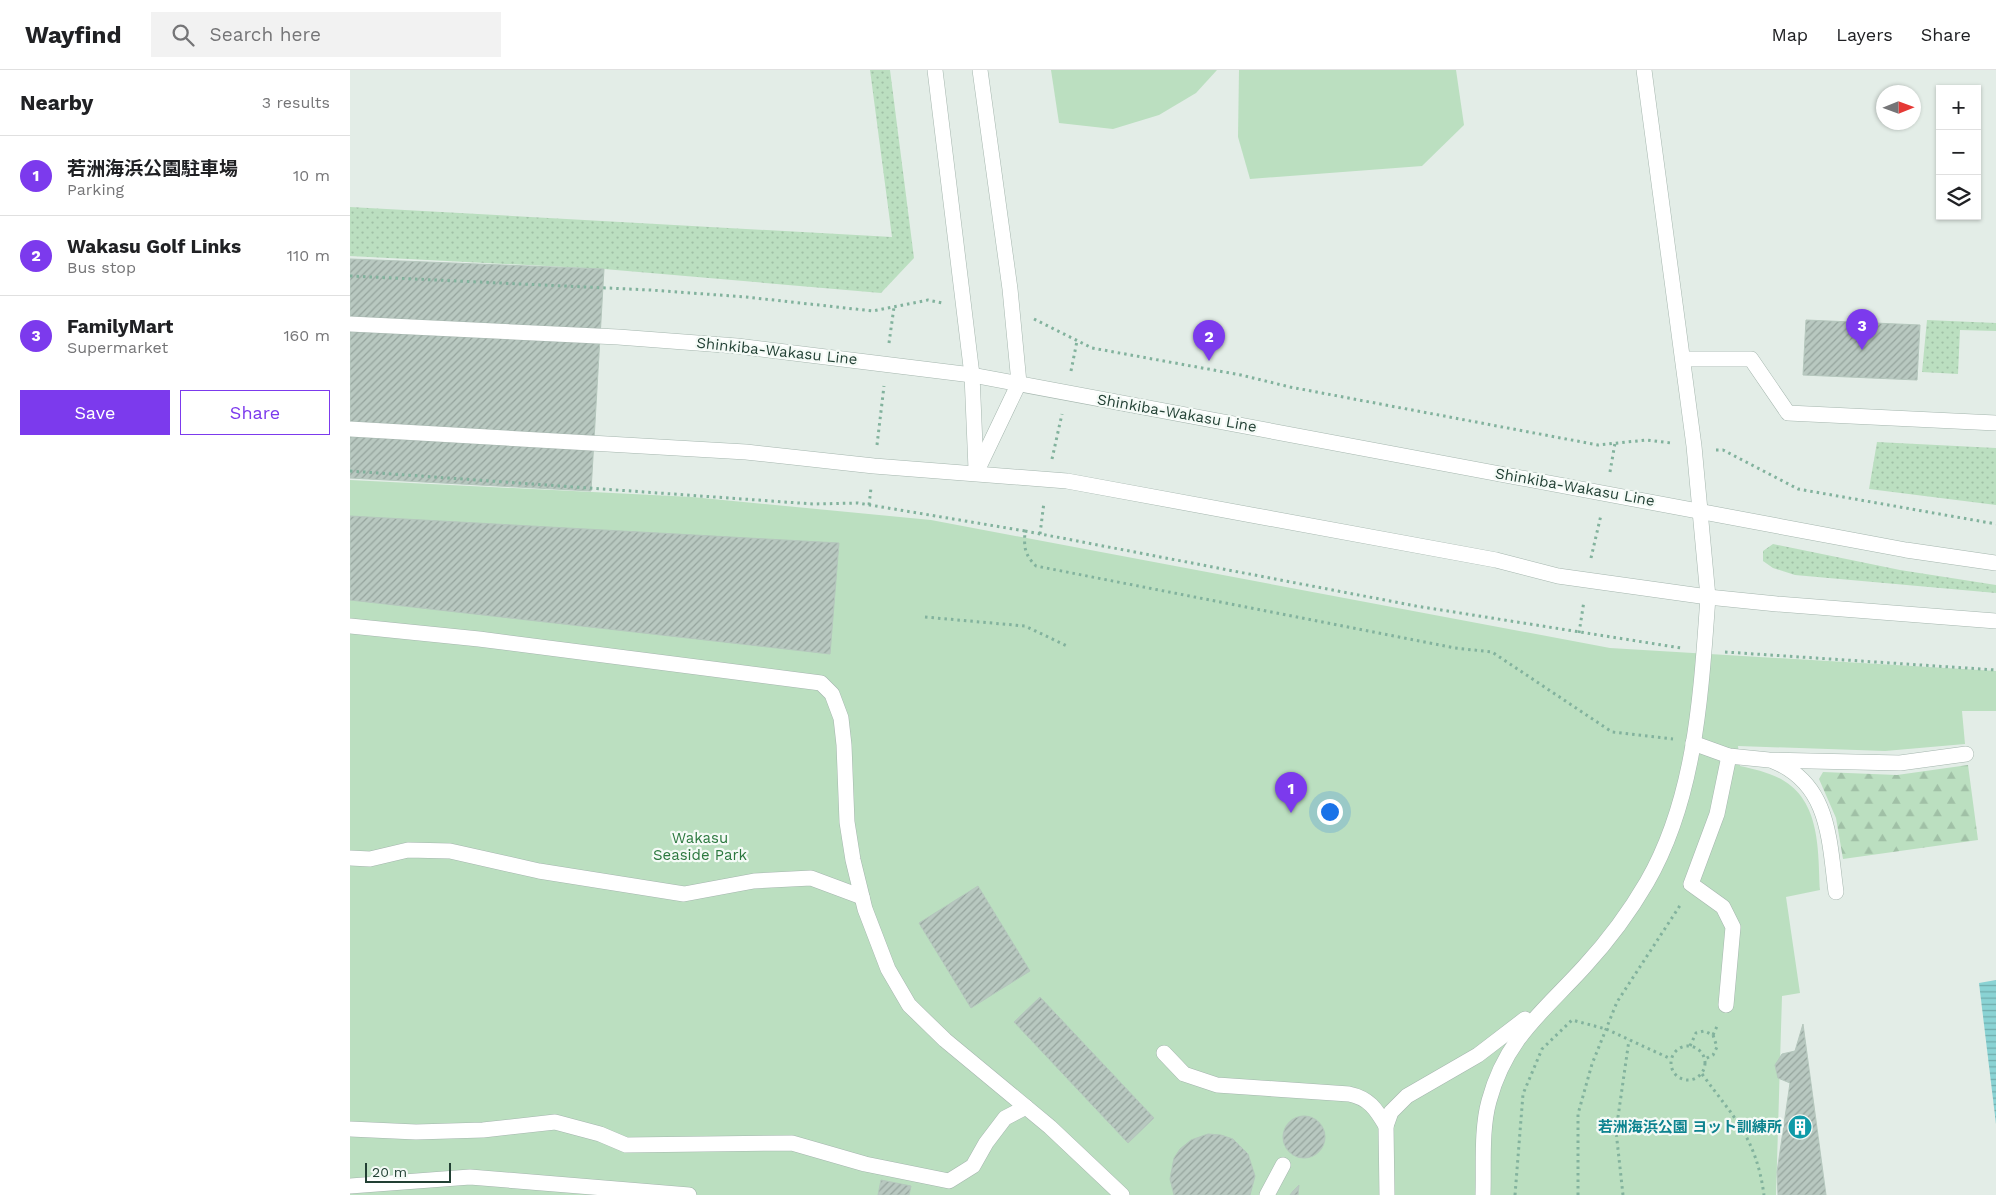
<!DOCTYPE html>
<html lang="en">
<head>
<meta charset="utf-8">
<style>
  :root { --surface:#fff; --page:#f2f2f2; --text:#202124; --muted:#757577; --line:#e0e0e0; --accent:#7c3aed }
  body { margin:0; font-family:"Work Sans","Noto Sans JP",sans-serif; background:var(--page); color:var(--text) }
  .controls { position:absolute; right:15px; top:15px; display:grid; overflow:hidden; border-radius:0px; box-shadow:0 1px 4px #0004 }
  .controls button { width:45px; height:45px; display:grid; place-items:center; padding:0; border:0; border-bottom:1px solid var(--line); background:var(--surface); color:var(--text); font:25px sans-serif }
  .compass { position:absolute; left:1526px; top:15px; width:45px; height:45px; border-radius:50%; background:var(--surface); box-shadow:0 1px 4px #0004; rotate:89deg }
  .scale { position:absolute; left:15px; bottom:12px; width:86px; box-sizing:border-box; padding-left:5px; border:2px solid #224034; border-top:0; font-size:14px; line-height:18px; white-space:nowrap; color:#224034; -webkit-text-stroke:4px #f4faf6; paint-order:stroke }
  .you { position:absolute; left:979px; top:741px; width:18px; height:18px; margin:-12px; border:4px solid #fff; border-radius:50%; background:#1a73e8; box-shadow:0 0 0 8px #1a73e833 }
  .badge { display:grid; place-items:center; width:32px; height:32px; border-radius:50%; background:var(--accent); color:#fff; font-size:16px; font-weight:700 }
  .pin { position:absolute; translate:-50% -41px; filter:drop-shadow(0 1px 2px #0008) }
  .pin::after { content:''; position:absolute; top:26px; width:18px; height:15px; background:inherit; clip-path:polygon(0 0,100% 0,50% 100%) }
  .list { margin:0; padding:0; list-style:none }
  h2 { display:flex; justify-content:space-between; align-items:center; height:65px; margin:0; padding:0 20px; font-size:21px }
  h2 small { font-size:16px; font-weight:400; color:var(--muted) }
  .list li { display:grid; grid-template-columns:32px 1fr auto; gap:15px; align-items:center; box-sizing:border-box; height:80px; padding:0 20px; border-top:1px solid var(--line) }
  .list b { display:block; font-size:19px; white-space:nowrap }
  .list p { margin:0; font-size:16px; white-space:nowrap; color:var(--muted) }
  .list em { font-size:16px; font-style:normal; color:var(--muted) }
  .actions { display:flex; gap:10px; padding:15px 20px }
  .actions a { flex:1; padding:11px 0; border:1px solid var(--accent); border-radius:0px; text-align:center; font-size:18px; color:var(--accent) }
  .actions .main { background:var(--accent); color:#fff }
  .icon { flex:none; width:28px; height:28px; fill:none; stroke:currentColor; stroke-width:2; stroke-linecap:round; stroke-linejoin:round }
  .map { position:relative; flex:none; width:1646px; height:1125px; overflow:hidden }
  header { display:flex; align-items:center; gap:30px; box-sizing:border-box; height:70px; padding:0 25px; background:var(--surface); border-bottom:1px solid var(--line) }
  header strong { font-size:24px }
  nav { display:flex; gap:28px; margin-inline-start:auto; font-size:18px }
  .search { width:350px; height:45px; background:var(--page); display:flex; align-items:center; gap:12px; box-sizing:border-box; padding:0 18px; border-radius:0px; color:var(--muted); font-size:19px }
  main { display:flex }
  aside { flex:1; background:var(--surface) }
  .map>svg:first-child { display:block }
  .grass { fill:url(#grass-dots) }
  .forest { fill:url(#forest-firs) }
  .park { fill:#bbdfc0 }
  .water { fill:url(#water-rules) }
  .building { fill:url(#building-hatch); stroke:#b5c7bd }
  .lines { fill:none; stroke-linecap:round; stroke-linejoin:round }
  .service-casing { stroke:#a5b6ae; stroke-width:16 }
  .tertiary-casing { stroke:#a5b6ae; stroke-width:16 }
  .path { stroke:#82b29d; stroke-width:3; stroke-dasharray:2.5 4; stroke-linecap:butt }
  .service { stroke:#fff; stroke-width:15 }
  .tertiary { stroke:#fff; stroke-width:15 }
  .labels { text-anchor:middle; stroke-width:4.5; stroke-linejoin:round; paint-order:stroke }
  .street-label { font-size:15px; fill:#224034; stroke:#f4faf6 }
  .park-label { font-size:15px; fill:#2b783e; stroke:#f4faf6 }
  .culture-label { font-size:15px; font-weight:bold; fill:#0d838f; stroke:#f4faf6; text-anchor:end }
</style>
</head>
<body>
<header>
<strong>Wayfind</strong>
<div class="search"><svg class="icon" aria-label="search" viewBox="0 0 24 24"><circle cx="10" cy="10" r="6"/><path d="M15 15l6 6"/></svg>Search here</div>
<nav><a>Map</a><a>Layers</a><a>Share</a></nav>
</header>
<main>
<aside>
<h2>Nearby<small>3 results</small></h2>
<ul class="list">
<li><span class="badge">1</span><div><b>若洲海浜公園駐車場</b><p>Parking</p></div><em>10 m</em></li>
<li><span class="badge">2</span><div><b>Wakasu Golf Links</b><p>Bus stop</p></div><em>110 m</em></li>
<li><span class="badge">3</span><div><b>FamilyMart</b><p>Supermarket</p></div><em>160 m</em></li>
</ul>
<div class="actions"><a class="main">Save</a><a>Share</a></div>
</aside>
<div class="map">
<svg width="1646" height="1125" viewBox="0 0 1646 1125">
  <defs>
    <pattern id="grass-dots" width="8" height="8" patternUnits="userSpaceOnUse" patternTransform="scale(1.25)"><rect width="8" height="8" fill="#bbdfc0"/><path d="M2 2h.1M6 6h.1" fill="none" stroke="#a0c0a6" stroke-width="1.8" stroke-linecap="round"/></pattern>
    <pattern id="forest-firs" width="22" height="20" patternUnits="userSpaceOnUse" patternTransform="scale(1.25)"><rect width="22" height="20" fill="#bbdfc0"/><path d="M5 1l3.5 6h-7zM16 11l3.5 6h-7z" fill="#a0c0a6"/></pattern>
    <pattern id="water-rules" width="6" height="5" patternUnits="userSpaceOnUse" patternTransform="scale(1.25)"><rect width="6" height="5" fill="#8ad3d4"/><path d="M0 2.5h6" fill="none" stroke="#70adad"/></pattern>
    <pattern id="building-hatch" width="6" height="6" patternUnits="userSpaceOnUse" patternTransform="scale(1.25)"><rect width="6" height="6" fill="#b8c8c0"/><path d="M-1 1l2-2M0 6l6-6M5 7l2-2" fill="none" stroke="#95a49d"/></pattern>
  </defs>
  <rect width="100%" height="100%" fill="#e3ede7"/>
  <g class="grass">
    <polygon points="520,0 540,0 564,188 531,223 254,199 0,186 0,137 542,167"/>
    <polygon points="1577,250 1646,253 1646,261 1610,260 1608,304 1572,302"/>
    <polygon points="1527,372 1646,378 1646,435 1519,419"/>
    <polygon points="1423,474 1550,500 1646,515 1646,523 1445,505 1423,498 1413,491 1413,481"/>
  </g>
  <polygon class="forest" points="1618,695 1628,770 1493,789 1486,748 1469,709 1473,702 1547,705"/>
  <g class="park">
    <polygon points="701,0 867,0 846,23 809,45 763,59 709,53"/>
    <polygon points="889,0 1106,0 1114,55 1072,96 900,109 888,67"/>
    <path d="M0,410l342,17 239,23 679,128 386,23v40h-34l3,33 -80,7 -147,-5 2,20c13,3 28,6 41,13 40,22 37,72 39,111l-34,7 14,96 -18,3 -6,199h-1426z"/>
  </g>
  <polygon class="water" points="1646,910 1646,1054 1629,913"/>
  <g class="building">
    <polygon points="0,189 254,199 241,421 0,408"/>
    <polygon points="1456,250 1570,255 1567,310 1453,305"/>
    <polygon points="0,446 489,473 480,584 0,530"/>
    <polygon points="628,816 680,901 621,938 569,853"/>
    <polygon points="690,927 804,1048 778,1073 664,952"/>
    <polygon points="1453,954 1476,1125 1428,1125 1427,1102 1440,1013 1428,1008 1425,995 1432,984 1445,981"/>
    <circle cx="954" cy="1067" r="21"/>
    <polygon points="858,1064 871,1065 883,1069 898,1084 905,1106 900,1125 824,1125 820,1109 824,1088 830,1079 841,1070"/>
    <polygon points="531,1110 561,1116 559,1125 528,1125"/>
    <polygon points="949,1115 948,1125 940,1125 943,1121"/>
  </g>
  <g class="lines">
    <defs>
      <g id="service">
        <polyline points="1333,289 1401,289 1438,343 1646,353"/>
        <polyline points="0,556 129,569 471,613 482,624 491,648 494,675 497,752 503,790 515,839 538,899 559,935 595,970 700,1057 772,1125"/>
        <polyline points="1343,673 1379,686 1419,690 1550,693 1616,684"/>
        <path d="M1423,691c57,23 56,79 63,131"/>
        <polyline points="0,788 20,789 58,780 100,781 189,801 334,824 404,811 461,808 512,827"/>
        <polyline points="1376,935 1383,857 1373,837 1341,814 1367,744 1379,686"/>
        <path d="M814,983l20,21 33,11 132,9c20,4 27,15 37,32"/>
        <polyline points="0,1059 66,1062 133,1060 205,1052 250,1064 276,1075 442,1073 515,1094 599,1111 623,1096 636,1073 655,1048 676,1037"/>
        <polyline points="0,1116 120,1107 339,1125"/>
        <polyline points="917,1125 933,1095"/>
        <polyline points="1037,1125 1036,1056 1041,1042 1057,1026 1128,985 1175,949"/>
        <path d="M1133,1125c1,-30 -2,-65 6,-94 17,-63 54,-89 95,-134 24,-26 45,-54 63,-85 49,-85 54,-189 61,-285"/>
      </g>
      <g id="tertiary">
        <polyline points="585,0 622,305 626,399"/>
        <polyline points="1294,0 1344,376 1358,527"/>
        <polyline points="0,254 268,267 387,276 622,305 1556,480 1646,493"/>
        <polyline points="0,359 396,382 524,396 717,411 1146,490 1208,506 1358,527 1427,534 1646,551"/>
        <polyline points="626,403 669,313 660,219 630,0"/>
      </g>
    </defs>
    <use href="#service" class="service-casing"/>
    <use href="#tertiary" class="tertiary-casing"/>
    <g class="path">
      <polyline points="0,206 300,220 396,227 523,241 578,230 592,233"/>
      <polyline points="684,249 742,278 891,305 940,317 1248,375 1297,370 1321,373"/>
      <polyline points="539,273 544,237"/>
      <polyline points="721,301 727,271"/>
      <polyline points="527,375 534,316"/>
      <polyline points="1366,380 1373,380 1448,419 1646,454"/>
      <polyline points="702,389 712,344"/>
      <path d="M0,401l463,33 45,-1 167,28c-1,16 -1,23 11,35l419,82 37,4 120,80 61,7"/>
      <polyline points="1260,402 1265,373"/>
      <polyline points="519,435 521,418"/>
      <polyline points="675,461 1066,536 1331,578"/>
      <polyline points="690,464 694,432"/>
      <polyline points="1241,488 1251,445"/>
      <polyline points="575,547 675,556 717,576"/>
      <polyline points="1229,563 1234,531"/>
      <polyline points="1375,582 1646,600"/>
      <polyline points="1363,965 1368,954"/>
      <circle cx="1338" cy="993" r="17"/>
      <polyline points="1340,976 1346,963 1354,961 1363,965 1367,977 1363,985 1355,989"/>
      <path d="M1352,1004c32,44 54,63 62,121"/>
      <polyline points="1165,1125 1173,1024 1192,979 1222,950 1256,959 1321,989"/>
      <polyline points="1228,1125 1228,1044 1242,994 1267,932 1331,834"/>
      <polyline points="1273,1125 1266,1061 1279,970"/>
    </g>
    <use href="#service" class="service"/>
    <use href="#tertiary" class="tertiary"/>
  </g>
  <defs>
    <symbol id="building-disc" viewBox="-11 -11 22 22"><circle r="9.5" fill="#0f9aa8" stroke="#f4faf6"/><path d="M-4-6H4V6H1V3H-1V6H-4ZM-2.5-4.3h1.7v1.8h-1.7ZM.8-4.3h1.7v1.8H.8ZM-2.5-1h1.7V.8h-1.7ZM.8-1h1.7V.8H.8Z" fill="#fff"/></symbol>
  </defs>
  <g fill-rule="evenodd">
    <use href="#building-disc" x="1436" y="1043" width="28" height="28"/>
  </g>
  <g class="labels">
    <g class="street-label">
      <text transform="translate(427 281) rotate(6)" y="5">Shinkiba-Wakasu Line</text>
      <text transform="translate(827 343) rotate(10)" y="5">Shinkiba-Wakasu Line</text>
      <text transform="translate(1225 417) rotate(10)" y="5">Shinkiba-Wakasu Line</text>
    </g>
    <g class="park-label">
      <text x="350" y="773">Wakasu<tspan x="350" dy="17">Seaside Park</tspan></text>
    </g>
    <g class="culture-label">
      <text x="1432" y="1062">若洲海浜公園 ヨット訓練所</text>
    </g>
  </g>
</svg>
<div class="controls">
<button>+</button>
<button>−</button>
<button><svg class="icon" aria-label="layers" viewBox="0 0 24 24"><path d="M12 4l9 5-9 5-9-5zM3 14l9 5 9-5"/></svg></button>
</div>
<svg class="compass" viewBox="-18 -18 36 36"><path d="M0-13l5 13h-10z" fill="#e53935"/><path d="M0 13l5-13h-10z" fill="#757577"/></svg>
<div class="scale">20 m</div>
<div class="you"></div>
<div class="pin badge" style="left:941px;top:743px">1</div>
<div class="pin badge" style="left:859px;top:291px">2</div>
<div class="pin badge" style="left:1512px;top:280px">3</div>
</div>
</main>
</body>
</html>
